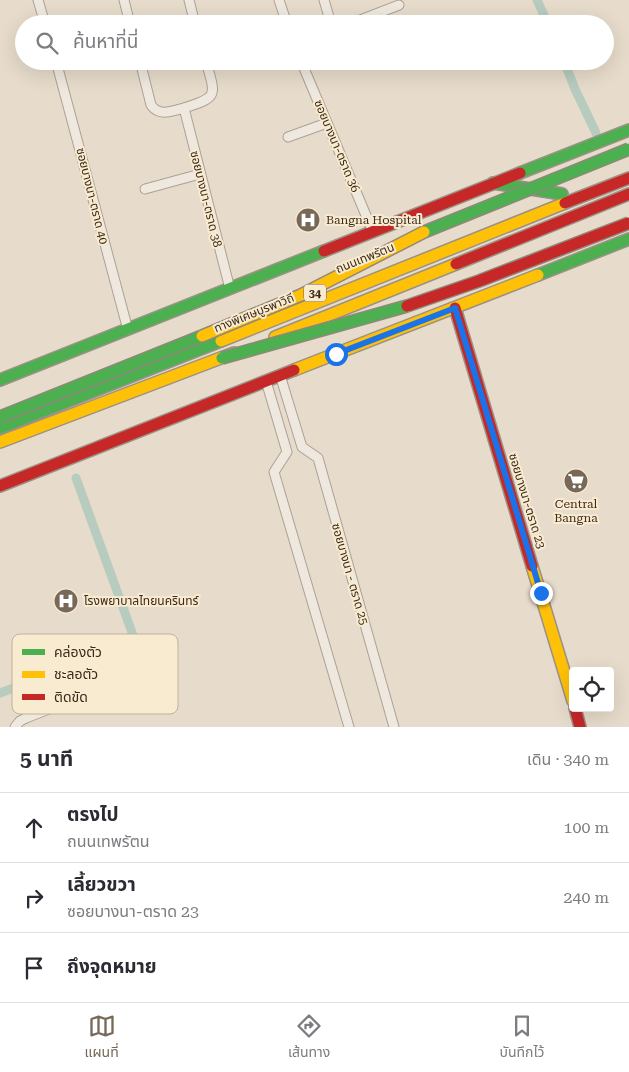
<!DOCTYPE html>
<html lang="th">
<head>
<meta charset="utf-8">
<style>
  :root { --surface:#fff; --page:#f7f7f7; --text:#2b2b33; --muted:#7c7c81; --line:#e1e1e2; --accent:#776859 }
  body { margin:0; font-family:"Roboto Serif","Noto Sans Thai",serif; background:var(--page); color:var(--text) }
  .controls { position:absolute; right:15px; bottom:15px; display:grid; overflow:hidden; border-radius:5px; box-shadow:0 5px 20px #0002 }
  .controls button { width:45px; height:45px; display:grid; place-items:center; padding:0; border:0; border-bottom:1px solid var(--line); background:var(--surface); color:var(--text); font:25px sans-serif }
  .stop { position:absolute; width:15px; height:15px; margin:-11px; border:4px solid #1a73e8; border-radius:50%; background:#fff }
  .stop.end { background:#1a73e8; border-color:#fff; box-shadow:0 1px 5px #0008 }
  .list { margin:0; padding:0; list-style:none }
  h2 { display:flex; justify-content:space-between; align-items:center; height:65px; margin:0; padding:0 20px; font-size:21px }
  h2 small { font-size:16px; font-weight:400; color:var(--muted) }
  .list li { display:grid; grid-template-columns:32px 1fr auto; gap:15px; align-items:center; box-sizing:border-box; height:70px; padding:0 20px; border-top:1px solid var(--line) }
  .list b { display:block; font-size:19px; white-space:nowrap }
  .list p { margin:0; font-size:16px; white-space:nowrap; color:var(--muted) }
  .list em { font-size:16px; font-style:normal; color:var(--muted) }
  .icon { flex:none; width:28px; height:28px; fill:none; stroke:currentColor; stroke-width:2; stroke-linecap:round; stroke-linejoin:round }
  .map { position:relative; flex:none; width:629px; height:727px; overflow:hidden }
  .search { position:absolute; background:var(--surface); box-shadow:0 5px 20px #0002; left:15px; right:15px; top:15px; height:55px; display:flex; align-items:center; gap:12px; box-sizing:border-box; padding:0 18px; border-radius:28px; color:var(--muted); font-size:19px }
  .sheet { height:275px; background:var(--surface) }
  nav { display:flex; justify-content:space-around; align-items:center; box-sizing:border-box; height:70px; border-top:1px solid var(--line); background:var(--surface); font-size:14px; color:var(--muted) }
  nav a { display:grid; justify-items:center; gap:2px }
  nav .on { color:var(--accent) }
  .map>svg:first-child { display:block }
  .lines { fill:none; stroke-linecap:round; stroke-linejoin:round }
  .canal { stroke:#b7cbbe; stroke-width:9 }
  .street-casing { stroke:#aca195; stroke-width:11 }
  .fast-casing { stroke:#9b9185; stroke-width:14 }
  .slow-casing { stroke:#9b9185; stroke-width:14 }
  .jam-casing { stroke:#9b9185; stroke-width:14 }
  .street { stroke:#eee8de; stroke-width:9 }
  .fast { stroke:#4caf50; stroke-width:11 }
  .slow { stroke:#ffc107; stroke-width:11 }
  .jam { stroke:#c62828; stroke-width:11 }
  .fast-bridge-casing { stroke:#91877b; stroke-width:14; stroke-linecap:butt }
  .slow-bridge-casing { stroke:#91877b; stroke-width:14; stroke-linecap:butt }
  .jam-bridge-casing { stroke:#91877b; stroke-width:14; stroke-linecap:butt }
  .fast-bridge { stroke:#4caf50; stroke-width:11 }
  .slow-bridge { stroke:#ffc107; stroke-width:11 }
  .jam-bridge { stroke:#c62828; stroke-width:11 }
  .route { stroke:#1a73e8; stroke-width:6 }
  .labels { text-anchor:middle; stroke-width:4; stroke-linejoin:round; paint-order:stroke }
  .shield { fill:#f9ebd0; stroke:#746352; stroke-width:1 }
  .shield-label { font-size:11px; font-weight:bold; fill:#3b291c }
  .street-label { font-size:12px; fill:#3b291c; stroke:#f9ebd0 }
  .poi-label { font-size:12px; fill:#3b291c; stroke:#f9ebd0; text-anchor:start }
  .key { fill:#f9ebd0; stroke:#c0b19a; stroke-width:1 }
  .key-label { font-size:14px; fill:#3b291c }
</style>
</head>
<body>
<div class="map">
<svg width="629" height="727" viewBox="0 0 629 727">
  <rect width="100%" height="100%" fill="#e7dccb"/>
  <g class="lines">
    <g class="canal">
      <polyline points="537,0 548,24"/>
      <polyline points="564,61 575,89 596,133"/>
      <polyline points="0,693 132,643 134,638 76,478"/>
    </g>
    <defs>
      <g id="street">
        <polyline points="38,0 45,24"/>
        <polyline points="124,0 130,24"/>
        <polyline points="189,0 195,24"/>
        <polyline points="279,0 287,24"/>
        <polyline points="324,0 331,24"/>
        <polyline points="350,24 399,5"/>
        <polyline points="56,61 128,330"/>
        <path d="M140,61l11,44c8,12 21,6 33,3l46,181"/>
        <polyline points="301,61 373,232"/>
        <path d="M184,108c36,-11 31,-13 22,-47"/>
        <polyline points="288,137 327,123"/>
        <polyline points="145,189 200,174"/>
        <polyline points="280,375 302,447 318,458 394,727"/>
        <polyline points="266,381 287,452 274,472 349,727"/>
        <polyline points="15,727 20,721 26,718 72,700"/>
      </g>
      <g id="fast">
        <polyline points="520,173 629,130"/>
        <polyline points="493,183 562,194"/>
        <polyline points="538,275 629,239"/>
        <polyline points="0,380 324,251"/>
        <polyline points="0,428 221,341"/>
      </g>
      <g id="slow">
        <polyline points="275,337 456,264"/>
        <polyline points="221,341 565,203"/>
        <polyline points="294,370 538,275"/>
        <polyline points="0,442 234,353"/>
        <polyline points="532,566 573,701"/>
      </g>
      <g id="jam">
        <polyline points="565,203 629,178"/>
        <polyline points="324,251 520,173"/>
        <polyline points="456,264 629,194"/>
        <polyline points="455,308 532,566"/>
        <polyline points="0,486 294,370"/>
        <polyline points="575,708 580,727"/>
      </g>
    </defs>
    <use href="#street" class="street-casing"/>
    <use href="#fast" class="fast-casing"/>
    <use href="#slow" class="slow-casing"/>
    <use href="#jam" class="jam-casing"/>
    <use href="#street" class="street"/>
    <use href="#fast" class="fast"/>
    <use href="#slow" class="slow"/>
    <use href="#jam" class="jam"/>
    <defs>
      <g id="fast-bridge">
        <polyline points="424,232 629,149"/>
        <polyline points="222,358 407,306"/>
        <polyline points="0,417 202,336"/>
      </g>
      <polyline id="slow-bridge" points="202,336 301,295 424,232"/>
      <polyline id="jam-bridge" points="407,306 479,281 629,223"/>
    </defs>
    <use href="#fast-bridge" class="fast-bridge-casing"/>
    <use href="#slow-bridge" class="slow-bridge-casing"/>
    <use href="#jam-bridge" class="jam-bridge-casing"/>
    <use href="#fast-bridge" class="fast-bridge"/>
    <use href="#slow-bridge" class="slow-bridge"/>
    <use href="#jam-bridge" class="jam-bridge"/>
  </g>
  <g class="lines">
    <polyline class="route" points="336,354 455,308 541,593"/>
  </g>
  <defs>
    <symbol id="hospital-disc" viewBox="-11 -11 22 22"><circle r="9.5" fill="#776859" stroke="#f9ebd0"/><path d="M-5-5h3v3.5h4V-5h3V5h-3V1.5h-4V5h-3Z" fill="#fff"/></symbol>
    <symbol id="supermarket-disc" viewBox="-11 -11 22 22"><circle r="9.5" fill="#776859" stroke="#f9ebd0"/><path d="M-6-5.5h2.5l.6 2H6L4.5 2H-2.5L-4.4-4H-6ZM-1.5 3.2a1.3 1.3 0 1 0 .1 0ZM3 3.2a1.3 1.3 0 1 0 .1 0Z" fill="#fff"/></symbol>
  </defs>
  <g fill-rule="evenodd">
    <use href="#hospital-disc" x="294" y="206" width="28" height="28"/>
    <use href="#supermarket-disc" x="562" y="467" width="28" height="28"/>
    <use href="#hospital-disc" x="52" y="587" width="28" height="28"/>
  </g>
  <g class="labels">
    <rect class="shield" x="304" y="284.5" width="22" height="17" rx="4"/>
    <g class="shield-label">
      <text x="315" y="297">34</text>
    </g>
    <g class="street-label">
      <text transform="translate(337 146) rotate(67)" y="4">ซอยบางนา-ตราด 36</text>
      <text transform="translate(92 196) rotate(76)" y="4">ซอยบางนา-ตราด 40</text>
      <text transform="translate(206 199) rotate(76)" y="4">ซอยบางนา-ตราด 38</text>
      <text transform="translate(365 258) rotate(-22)" y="4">ถนนเทพรัตน</text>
      <text transform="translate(254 313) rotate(-22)" y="4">ทางพิเศษบูรพาวิถี</text>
      <text transform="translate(527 501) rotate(73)" y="4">ซอยบางนา-ตราด 23</text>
      <text transform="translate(350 574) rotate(74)" y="4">ซอยบางนา - ตราด 25</text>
    </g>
    <g class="poi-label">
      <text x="326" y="224">Bangna Hospital</text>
      <text x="576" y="508" text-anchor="middle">Central<tspan x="576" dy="14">Bangna</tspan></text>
      <text x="84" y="605">โรงพยาบาลไทยนครินทร์</text>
    </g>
  </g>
  <rect x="12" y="634" width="166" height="80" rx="8" class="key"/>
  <rect x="22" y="649" width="23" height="6" fill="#4caf50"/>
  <rect x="22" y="671" width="23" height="7" fill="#ffc107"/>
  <rect x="22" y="694" width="23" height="6" fill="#c62828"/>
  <g class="key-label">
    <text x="54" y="657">คล่องตัว</text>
    <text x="54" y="679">ชะลอตัว</text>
    <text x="54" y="702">ติดขัด</text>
  </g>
</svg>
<div class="controls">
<button><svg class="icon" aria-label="locate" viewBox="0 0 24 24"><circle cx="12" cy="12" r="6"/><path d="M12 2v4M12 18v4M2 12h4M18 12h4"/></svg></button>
</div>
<div class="stop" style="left:336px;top:354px"></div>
<div class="stop end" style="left:541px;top:593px"></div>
<div class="search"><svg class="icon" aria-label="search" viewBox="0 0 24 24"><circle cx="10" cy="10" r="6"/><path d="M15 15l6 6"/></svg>ค้นหาที่นี่</div>
</div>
<section class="sheet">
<h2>5 นาที<small>เดิน · 340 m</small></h2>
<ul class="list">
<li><svg class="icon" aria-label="ahead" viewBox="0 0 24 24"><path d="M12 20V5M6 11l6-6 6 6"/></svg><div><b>ตรงไป</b><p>ถนนเทพรัตน</p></div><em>100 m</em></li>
<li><svg class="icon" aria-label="right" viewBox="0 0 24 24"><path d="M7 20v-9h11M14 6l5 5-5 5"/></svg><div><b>เลี้ยวขวา</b><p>ซอยบางนา-ตราด 23</p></div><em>240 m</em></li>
<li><svg class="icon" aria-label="arrive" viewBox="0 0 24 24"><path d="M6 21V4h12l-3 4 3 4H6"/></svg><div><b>ถึงจุดหมาย</b></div></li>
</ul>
</section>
<nav>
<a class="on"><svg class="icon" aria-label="map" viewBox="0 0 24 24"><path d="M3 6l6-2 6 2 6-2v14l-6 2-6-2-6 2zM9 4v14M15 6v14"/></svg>แผนที่</a>
<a><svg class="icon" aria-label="directions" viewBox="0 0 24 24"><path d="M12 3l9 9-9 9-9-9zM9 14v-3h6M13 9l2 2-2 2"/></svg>เส้นทาง</a>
<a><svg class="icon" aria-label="saved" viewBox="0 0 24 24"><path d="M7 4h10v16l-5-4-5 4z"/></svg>บันทึกไว้</a>
</nav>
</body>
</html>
